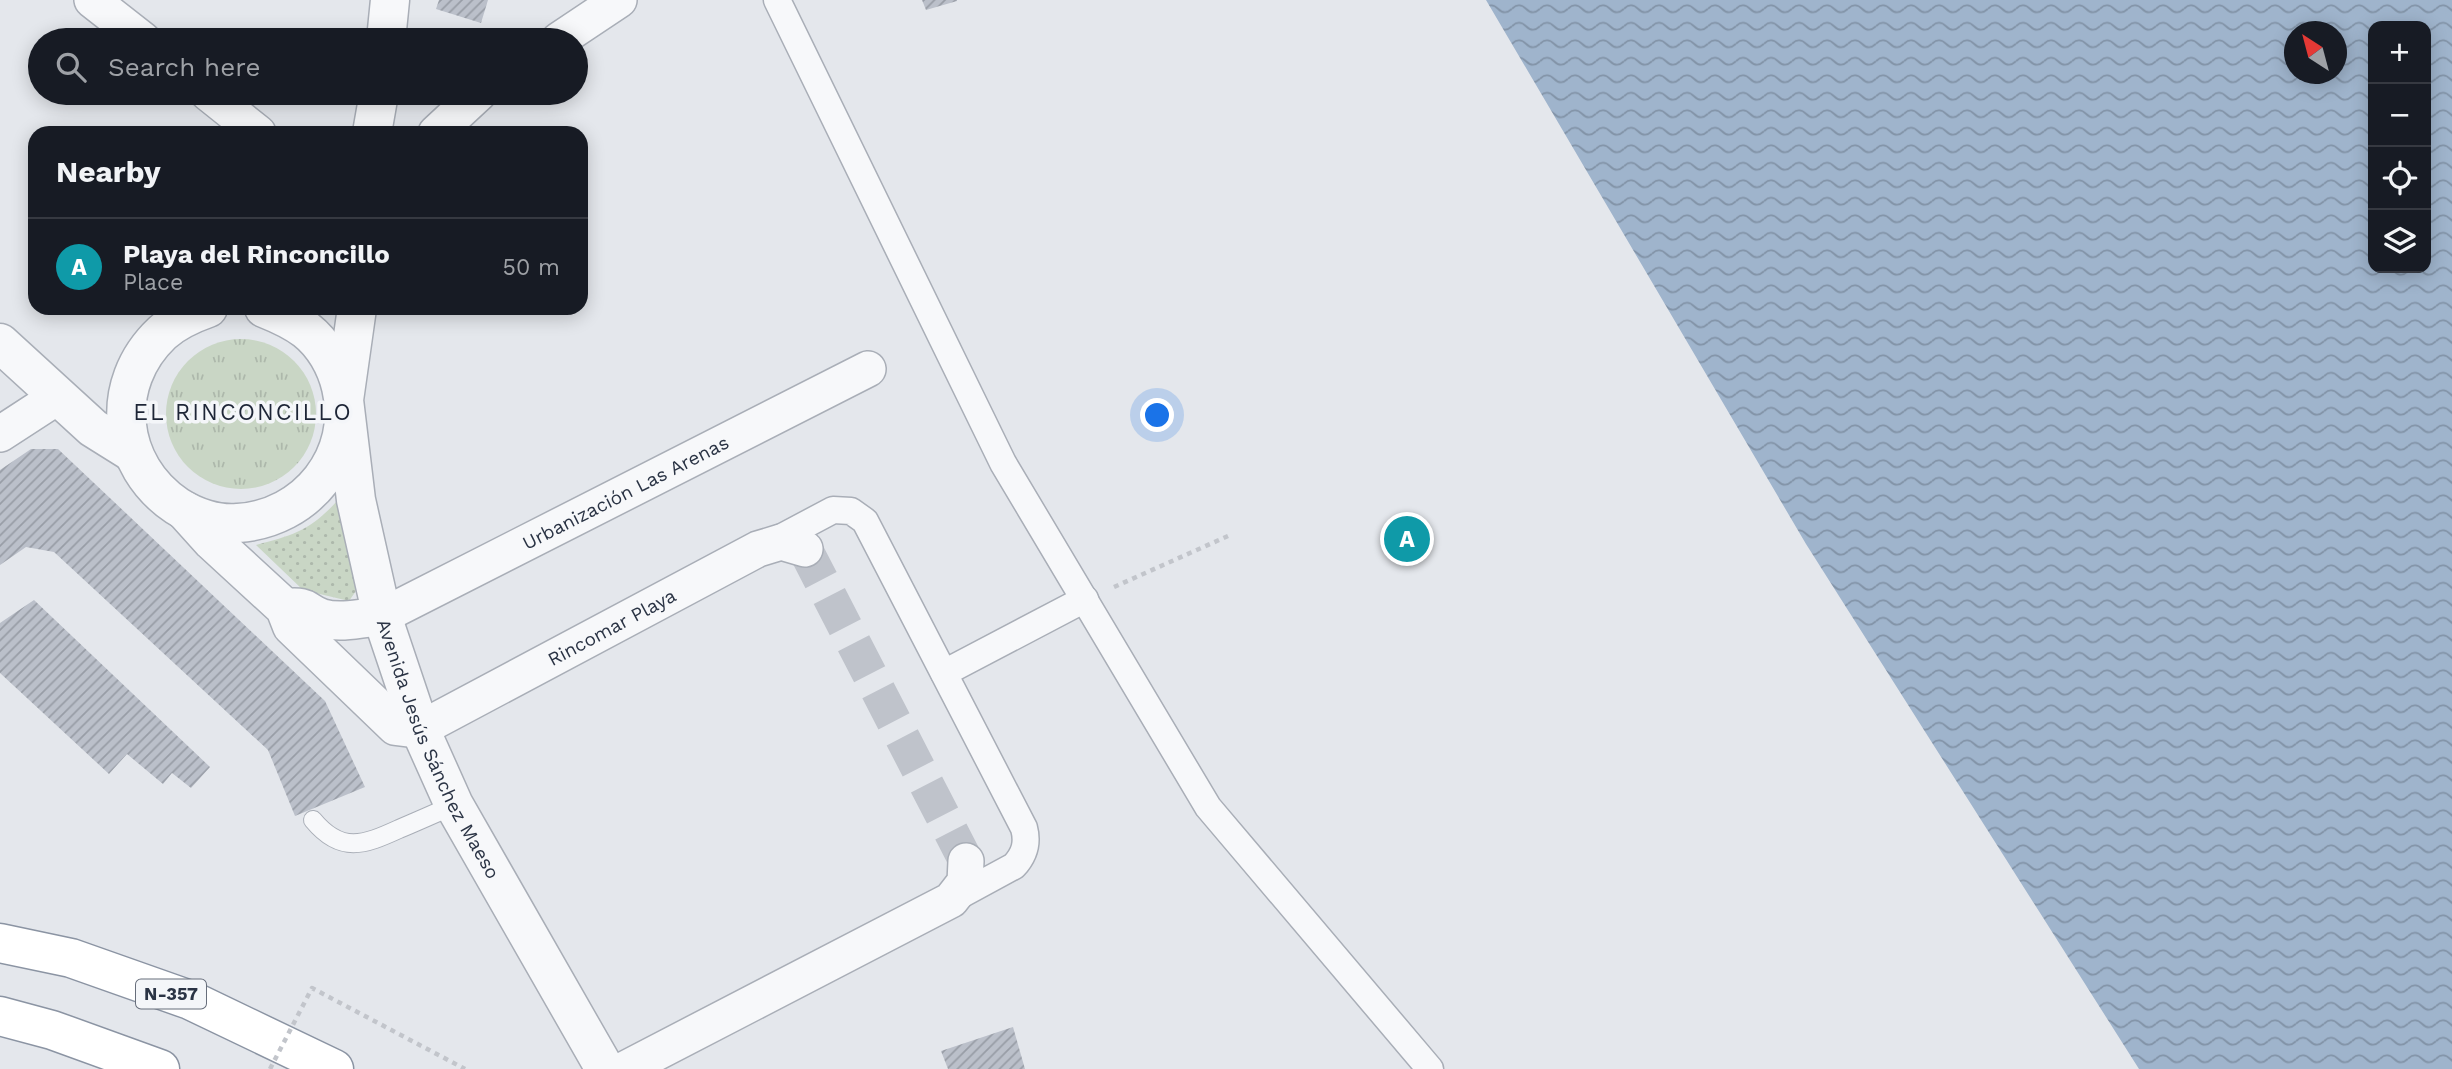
<!DOCTYPE html>
<html lang="en">
<head>
<meta charset="utf-8">
<style>
  :root { --surface:#171b24; --page:#20242c; --text:#f1f3f6; --muted:#9ea1a6; --line:#363941; --accent:#d1495b }
  body { margin:0; font-family:"Work Sans",sans-serif; background:var(--page); color:var(--text) }
  .controls { position:absolute; right:21px; top:21px; display:grid; overflow:hidden; border-radius:14px; box-shadow:0 4px 18px #0003 }
  .controls button { width:63px; height:63px; display:grid; place-items:center; padding:0; border:0; border-bottom:2px solid var(--line); background:var(--surface); color:var(--text); font:35px sans-serif }
  .compass { position:absolute; left:2284px; top:21px; width:63px; height:63px; border-radius:50%; background:var(--surface); box-shadow:0 4px 18px #0003; rotate:324deg }
  .you { position:absolute; left:1158px; top:416px; width:24px; height:24px; margin:-18px; border:5px solid #fff; border-radius:50%; background:#1a73e8; box-shadow:0 0 0 10px #1a73e833 }
  .badge { display:grid; place-items:center; width:46px; height:46px; border-radius:50%; background:var(--accent); color:#fff; font-size:23px; font-weight:700 }
  .pin { position:absolute; translate:-50% -50%; border:4px solid #fff; box-shadow:0 2px 7px #0006 }
  .list { margin:0; padding:0; list-style:none }
  h2 { display:flex; justify-content:space-between; align-items:center; height:91px; margin:0; padding:0 28px; font-size:30px }
  h2 small { font-size:23px; font-weight:400; color:var(--muted) }
  .list li { display:grid; grid-template-columns:46px 1fr auto; gap:21px; align-items:center; box-sizing:border-box; height:98px; padding:0 28px; border-top:2px solid var(--line) }
  .list b { display:block; font-size:26px; white-space:nowrap }
  .list p { margin:0; font-size:23px; white-space:nowrap; color:var(--muted) }
  .list em { font-size:23px; font-style:normal; color:var(--muted) }
  .icon { flex:none; width:38px; height:38px; fill:none; stroke:currentColor; stroke-width:2; stroke-linecap:round; stroke-linejoin:round }
  .map { position:relative; flex:none; width:2452px; height:1069px; overflow:hidden }
  .search { position:absolute; background:var(--surface); box-shadow:0 4px 18px #0003; left:28px; top:28px; width:560px; height:77px; display:flex; align-items:center; gap:18px; box-sizing:border-box; padding:0 24px; border-radius:38px; color:var(--muted); font-size:26px }
  .panel { position:absolute; background:var(--surface); box-shadow:0 4px 18px #0003; left:28px; top:126px; width:560px; height:189px; border-radius:21px }
  .map>svg:first-child { display:block }
  .grass { fill:url(#grass-tufts) }
  .garden { fill:url(#garden-dots) }
  .water { fill:url(#water-waves); fill-rule:evenodd }
  .building { fill:url(#building-hatch) }
  .lines { fill:none; stroke-linecap:round; stroke-linejoin:round }
  .minor-tunnel { stroke:#bfc3cb; stroke-width:35; stroke-dasharray:35 18; stroke-linecap:butt }
  .service-casing { stroke:#a9aeb7; stroke-width:20 }
  .pedestrian-casing { stroke:#a9aeb7; stroke-width:29 }
  .minor-casing { stroke:#a9aeb7; stroke-width:38 }
  .tertiary-casing { stroke:#a9aeb7; stroke-width:41 }
  .trunk-casing { stroke:#8b94a3; stroke-width:41 }
  .path { stroke:#c2c5cb; stroke-width:4.5; stroke-dasharray:5 5; stroke-linecap:butt }
  .service { stroke:#f7f8fa; stroke-width:18 }
  .pedestrian { stroke:#f7f8fa; stroke-width:26 }
  .minor { stroke:#f7f8fa; stroke-width:35 }
  .tertiary { stroke:#f7f8fa; stroke-width:38 }
  .trunk { stroke:#fff; stroke-width:38 }
  .path-bridge { stroke:#c2c5cb; stroke-width:4.5; stroke-dasharray:5 5; stroke-linecap:butt }
  .labels { text-anchor:middle; stroke-width:7; stroke-linejoin:round; paint-order:stroke }
  .shield { fill:#f4f6f9; stroke:#676e7b; stroke-width:2 }
  .shield-label { font-size:18px; font-weight:bold; fill:#2b3445 }
  .street-label { font-size:19px; fill:#2b3445; stroke:#f4f6f9 }
  .quarter-label { font-size:23px; letter-spacing:2px; fill:#1d2536; stroke:#f4f6f9 }
</style>
</head>
<body>
<div class="map">
<svg width="2452" height="1069" viewBox="0 0 2452 1069">
  <defs>
    <pattern id="grass-tufts" width="24" height="20" patternUnits="userSpaceOnUse" patternTransform="scale(1.75)"><rect width="24" height="20" fill="#c9d6c5"/><path d="M3 7l-1-3M5 7V3M7 7l1-3M15 17l-1-3M17 17v-4M19 17l1-3" fill="none" stroke="#adb8ab"/></pattern>
    <pattern id="garden-dots" width="8" height="8" patternUnits="userSpaceOnUse" patternTransform="scale(1.75)"><rect width="8" height="8" fill="#c9d6c5"/><path d="M2 2h.1M6 6h.1" fill="none" stroke="#adb8ab" stroke-width="1.8" stroke-linecap="round"/></pattern>
    <pattern id="water-waves" width="16" height="10" patternUnits="userSpaceOnUse" patternTransform="scale(1.75)"><rect width="16" height="10" fill="#9fb4cc"/><path d="M0 5q4-4 8 0t8 0" fill="none" stroke="#8293a7"/></pattern>
    <pattern id="building-hatch" width="6" height="6" patternUnits="userSpaceOnUse" patternTransform="scale(1.75)"><rect width="6" height="6" fill="#bbc0ca"/><path d="M-1 1l2-2M0 6l6-6M5 7l2-2" fill="none" stroke="#989da6"/></pattern>
  </defs>
  <rect width="100%" height="100%" fill="#e4e7ec"/>
  <circle class="grass" cx="241" cy="414" r="75"/>
  <path class="garden" d="M338,500l20,88 -9,13 -46,-11 -47,-45c38,-10 55,-15 82,-45z"/>
  <path class="water" d="M1486,0h966v1069h-313l-333,-525zM2373,26h53v242h-53zM2294,32h42v42h-42z"/>
  <g class="building">
    <polygon points="439,0 488,0 481,23 436,9"/>
    <polygon points="922,0 957,0 957,1 926,10"/>
    <polygon points="31,449 58,449 325,701 365,787 295,816 268,750 54,552 26,547 0,565 0,470"/>
    <polygon points="34,600 210,767 191,788 172,773 163,784 127,754 109,774 0,673 0,623"/>
    <polygon points="1013,1027 1025,1069 948,1069 941,1051"/>
  </g>
  <g class="lines">
    <polyline class="minor-tunnel" points="805,549 966,861"/>
    <defs>
      <path id="service" d="M313,820c28,34 51,25 86,9 19,-8 37,-16 55,-24"/>
      <g id="pedestrian">
        <polyline points="777,0 1003,463 1208,807 1430,1069"/>
        <path d="M769,544l64,-34 18,1 14,10 159,307c4,15 1,26 -10,38l-61,33"/>
        <polyline points="944,673 1085,599"/>
      </g>
      <g id="minor">
        <polyline points="92,0 143,40"/>
        <polyline points="559,40 619,0"/>
        <polyline points="208,93 258,133"/>
        <polyline points="436,133 479,93"/>
        <polyline points="0,434 57,397"/>
        <path id="s1" d="M382,616l486,-247"/>
        <path id="s2" d="M420,729l338,-180 23,-7 24,7"/>
        <polyline points="625,1069 951,900 965,882 966,861"/>
      </g>
      <g id="tertiary">
        <polyline points="386,40 390,0"/>
        <polyline points="372,133 379,93"/>
        <path d="M208,308c-17,6 -33,13 -46,25 -54,51 -45,133 15,173 17,11 40,19 61,17 68,-4 120,-67 103,-136 -5,-21 -17,-43 -35,-57 -13,-10 -27,-16 -42,-22"/>
        <path id="s3" d="M357,308l-13,92 12,100 26,116 38,113 34,76 151,264"/>
        <polyline points="0,343 93,428 133,453"/>
        <polyline points="185,511 212,541 285,608 292,626 396,726 420,729"/>
        <path d="M285,608c26,-2 17,3 36,10 19,6 42,0 61,-2"/>
      </g>
      <g id="trunk">
        <polyline points="0,943 71,958 190,1000 334,1069"/>
        <polyline points="0,1016 52,1030 160,1069"/>
      </g>
    </defs>
    <use href="#service" class="service-casing"/>
    <use href="#pedestrian" class="pedestrian-casing"/>
    <use href="#minor" class="minor-casing"/>
    <use href="#tertiary" class="tertiary-casing"/>
    <use href="#trunk" class="trunk-casing"/>
    <polyline class="path" points="1114,587 1228,536"/>
    <use href="#service" class="service"/>
    <use href="#pedestrian" class="pedestrian"/>
    <use href="#minor" class="minor"/>
    <use href="#tertiary" class="tertiary"/>
    <use href="#trunk" class="trunk"/>
    <polyline class="path-bridge" points="270,1069 312,988 465,1069"/>
  </g>
  <g class="labels">
    <rect class="shield" x="136" y="979.5" width="70" height="29" rx="5"/>
    <g class="shield-label">
      <text x="171" y="1000">N-357</text>
    </g>
    <g class="street-label">
      <text dy="7" stroke="none"><textPath href="#s1" startOffset="273">Urbanización Las Arenas</textPath></text>
      <text dy="7" stroke="none"><textPath href="#s2" startOffset="217">Rincomar Playa</textPath></text>
      <text dy="7" stroke="none"><textPath href="#s3" startOffset="457">Avenida Jesús Sánchez Maeso</textPath></text>
    </g>
    <g class="quarter-label">
      <text x="243" y="420">EL RINCONCILLO</text>
    </g>
  </g>
</svg>
<div class="controls">
<button>+</button>
<button>−</button>
<button><svg class="icon" aria-label="locate" viewBox="0 0 24 24"><circle cx="12" cy="12" r="6"/><path d="M12 2v4M12 18v4M2 12h4M18 12h4"/></svg></button>
<button><svg class="icon" aria-label="layers" viewBox="0 0 24 24"><path d="M12 4l9 5-9 5-9-5zM3 14l9 5 9-5"/></svg></button>
</div>
<svg class="compass" viewBox="-18 -18 36 36"><path d="M0-13l5 13h-10z" fill="#e53935"/><path d="M0 13l5-13h-10z" fill="#9ea1a6"/></svg>
<div class="you"></div>
<div class="pin badge" style="left:1407px;top:539px;background:#0f9aa8">A</div>
<div class="search"><svg class="icon" aria-label="search" viewBox="0 0 24 24"><circle cx="10" cy="10" r="6"/><path d="M15 15l6 6"/></svg>Search here</div>
<section class="panel">
<h2>Nearby<small></small></h2>
<ul class="list">
<li><span class="badge" style="background:#0f9aa8">A</span><div><b>Playa del Rinconcillo</b><p>Place</p></div><em>50 m</em></li>
</ul>
</section>
</div>
</body>
</html>
